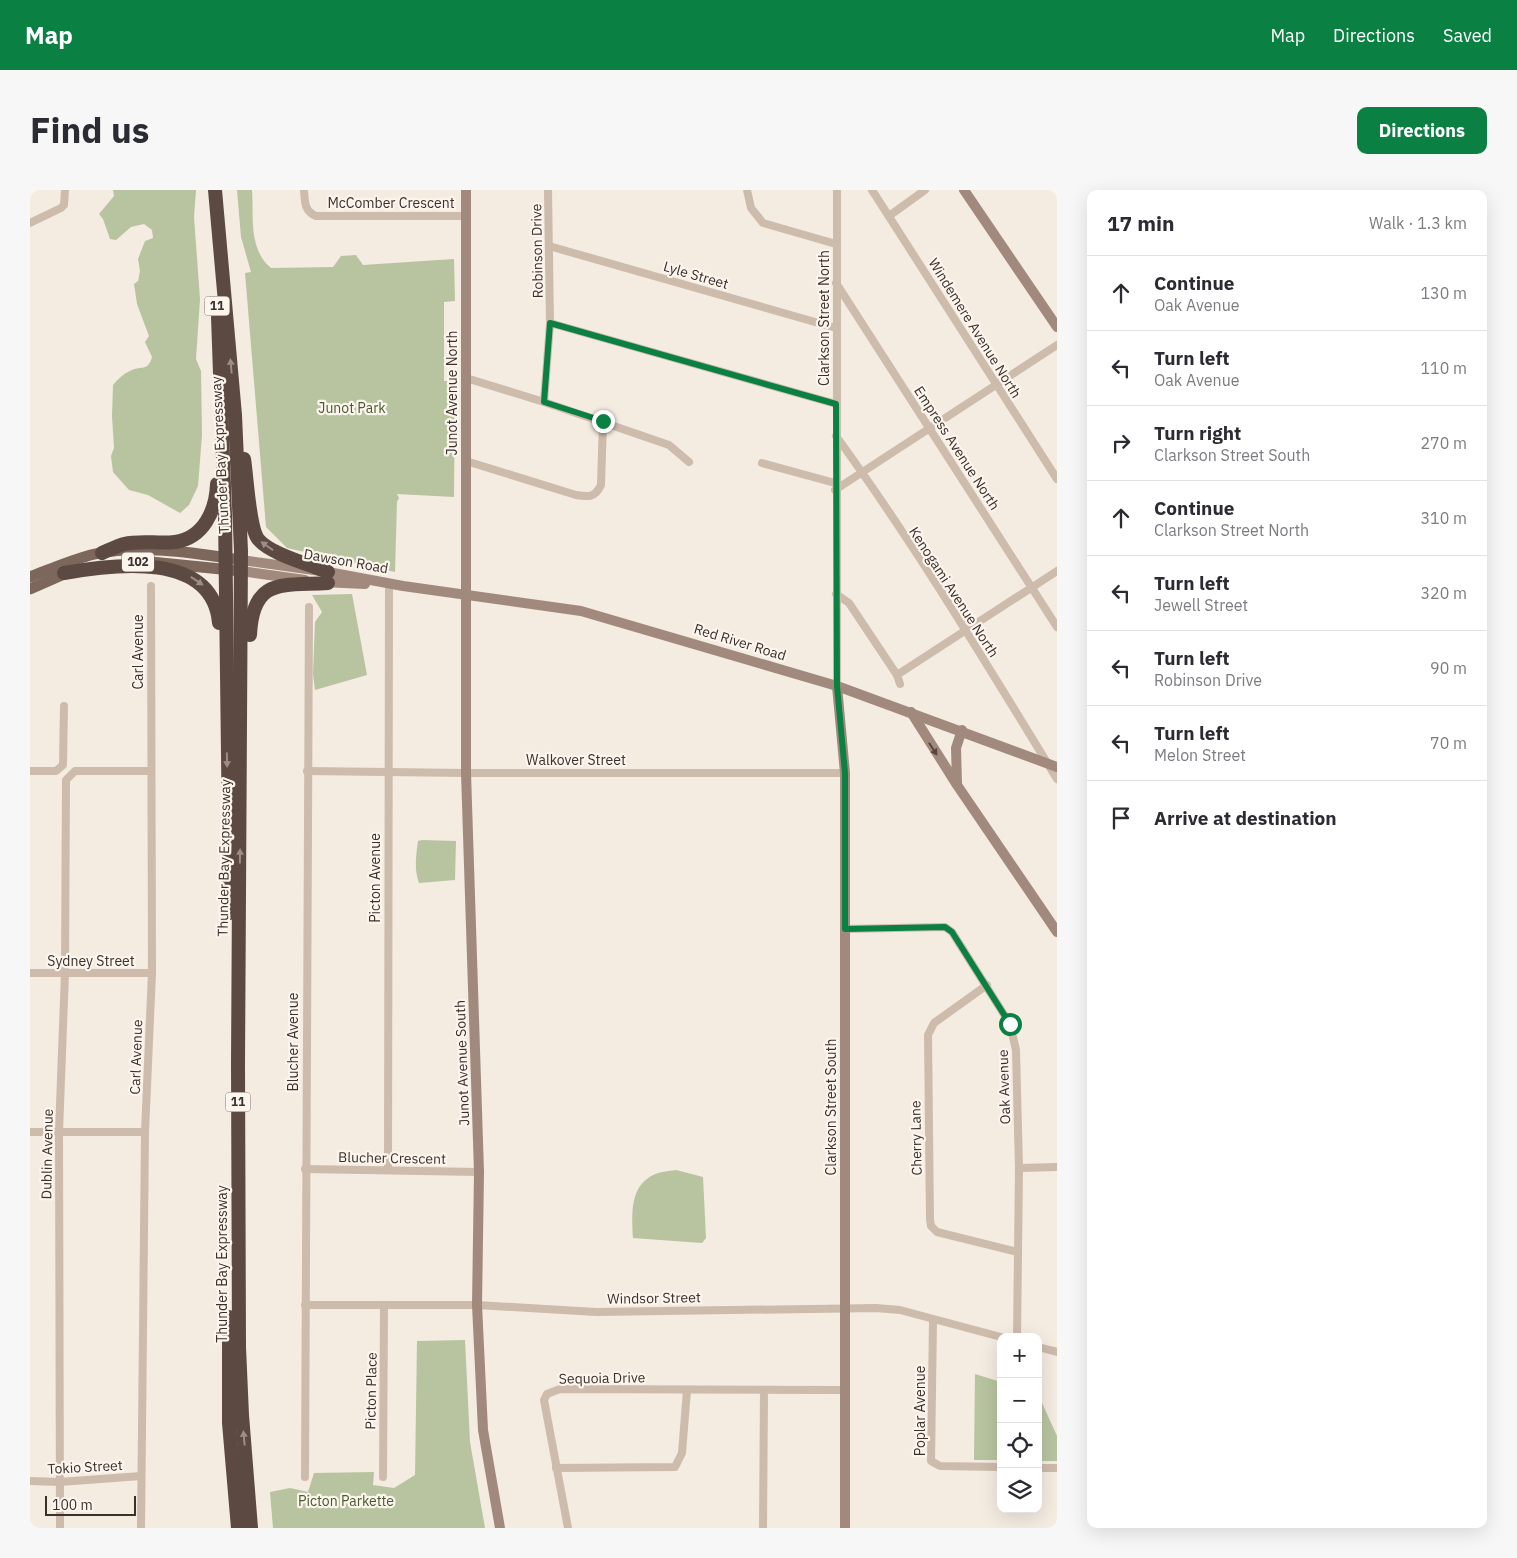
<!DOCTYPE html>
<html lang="en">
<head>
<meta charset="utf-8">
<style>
  :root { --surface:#fff; --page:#f7f7f7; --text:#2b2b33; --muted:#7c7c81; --line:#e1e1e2; --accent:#0b8043 }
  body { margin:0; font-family:"IBM Plex Sans",sans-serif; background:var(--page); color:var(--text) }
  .controls { position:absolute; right:15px; bottom:15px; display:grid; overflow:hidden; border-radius:10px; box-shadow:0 5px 20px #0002 }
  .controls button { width:45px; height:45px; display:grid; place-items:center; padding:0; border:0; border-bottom:1px solid var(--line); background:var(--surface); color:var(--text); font:25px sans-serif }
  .scale { position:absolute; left:15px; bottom:12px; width:91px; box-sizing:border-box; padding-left:5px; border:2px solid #3b302b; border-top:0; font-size:14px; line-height:18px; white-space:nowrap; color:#3b302b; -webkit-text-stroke:4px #fbf5ee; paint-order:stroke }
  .stop { position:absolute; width:15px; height:15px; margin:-11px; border:4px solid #0b8043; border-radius:50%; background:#fff }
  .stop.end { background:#0b8043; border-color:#fff; box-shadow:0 1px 5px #0008 }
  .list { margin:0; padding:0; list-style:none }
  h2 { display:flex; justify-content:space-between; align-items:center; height:65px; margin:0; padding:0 20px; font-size:21px }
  h2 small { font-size:16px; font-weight:400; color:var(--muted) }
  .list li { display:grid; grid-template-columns:32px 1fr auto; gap:15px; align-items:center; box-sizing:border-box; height:75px; padding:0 20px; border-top:1px solid var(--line) }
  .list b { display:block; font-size:19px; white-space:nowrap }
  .list p { margin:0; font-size:16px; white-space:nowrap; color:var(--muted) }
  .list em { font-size:16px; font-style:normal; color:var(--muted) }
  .icon { flex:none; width:28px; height:28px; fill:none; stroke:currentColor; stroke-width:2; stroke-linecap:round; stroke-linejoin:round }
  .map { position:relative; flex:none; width:1027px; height:1338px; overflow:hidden; border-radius:10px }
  header { display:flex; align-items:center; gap:30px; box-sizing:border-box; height:70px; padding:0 25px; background:var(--accent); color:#fff }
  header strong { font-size:24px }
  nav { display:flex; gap:28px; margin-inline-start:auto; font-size:18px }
  .intro { display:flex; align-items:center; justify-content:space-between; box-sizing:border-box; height:120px; padding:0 30px }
  h1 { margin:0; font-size:35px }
  .button { padding:12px 22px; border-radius:10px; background:var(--accent); color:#fff; font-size:18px; font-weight:700 }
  main { display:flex; gap:30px; padding:0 30px }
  aside { flex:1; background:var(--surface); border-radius:10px; box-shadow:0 5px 20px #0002 }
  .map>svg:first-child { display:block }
  .green { fill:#b8c4a0 }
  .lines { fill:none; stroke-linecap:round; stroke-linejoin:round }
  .street { stroke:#cdbbac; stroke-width:8 }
  .secondary { stroke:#a18a7d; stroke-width:10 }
  .primary { stroke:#7d675c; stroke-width:11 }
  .highway { stroke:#5c4a42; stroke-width:14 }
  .oneway { fill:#9c8e87 }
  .oneway2 { fill:#544640 }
  .route { stroke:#0b8043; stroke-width:6 }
  .labels { text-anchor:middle; stroke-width:4.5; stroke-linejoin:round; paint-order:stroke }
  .shield { fill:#fbf5ee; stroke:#756b66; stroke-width:1 }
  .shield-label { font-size:12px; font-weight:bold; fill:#3b302b }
  .street-label { font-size:14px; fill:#3b302b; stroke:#fbf5ee }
  .park-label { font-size:14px; fill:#4a5a2e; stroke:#fbf5ee }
</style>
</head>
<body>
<header>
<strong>Map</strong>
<nav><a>Map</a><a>Directions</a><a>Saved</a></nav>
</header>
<div class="intro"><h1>Find us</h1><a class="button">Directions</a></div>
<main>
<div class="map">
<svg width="1027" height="1338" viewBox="0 0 1027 1338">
  <rect width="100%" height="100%" fill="#f4ebe1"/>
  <g class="green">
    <path d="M83,0h83l-2,27 6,82 -4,60 5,12 1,64 -4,51 -9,19 -9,8 -32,-18 -19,-5 -16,-18 -2,-16 3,-8 -2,-32 1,-31c5,-6 10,-11 17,-14 11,-6 18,1 22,-14l-7,-15 4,-6 -12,-32 -3,-20 4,-3 2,-10 -2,-12 7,-18 8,-3 -1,-8 -8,-6 -13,3 -15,13 -6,-1 -7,-20 -4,-5 15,-18z"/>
    <path d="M207,0h15c2,27 -4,59 19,78l62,-1 8,-11 15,-1 7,10 91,-6 1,42 -11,1v79h11l-1,116 -57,-3 2,4 -2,4 -2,70 -108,-24 -21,-21 -21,-254 6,-1 -10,-35z"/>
    <polygon points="322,404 337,485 285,500 283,484 285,432 292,422 282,405"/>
    <path d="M392,650l34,1 -1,39 -36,3c-5,-13 -3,-28 -1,-42z"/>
    <path d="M646,980l27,7 3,61 -4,5 -69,-5c-1,-22 -4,-51 20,-63 6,-3 16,-4 23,-5z"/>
    <polygon points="435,1150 440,1252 455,1338 243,1338 240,1302 260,1298 278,1302 284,1283 344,1282 343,1295 364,1298 385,1285 387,1151"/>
    <polygon points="945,1184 971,1192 971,1270 944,1270"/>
    <polygon points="1008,1204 1027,1246 1027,1271 1008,1271"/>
  </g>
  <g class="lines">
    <g class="street">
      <path d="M274,0c1,12 0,21 12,26h150"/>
      <polyline points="717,0 721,18 733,33 806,54"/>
      <polyline points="842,0 1027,289"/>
      <polyline points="859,26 895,0"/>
      <polyline points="0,33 31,18 34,15 35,0"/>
      <polyline points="519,56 806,138"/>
      <polyline points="806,93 1027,437"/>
      <polyline points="520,133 806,214"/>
      <polyline points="436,188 514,212 639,255 659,272"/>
      <polyline points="514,212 520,133 518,0"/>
      <path d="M806,246c80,110 150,227 221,343"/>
      <path d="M436,271l110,34c12,2 19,3 25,-10l2,-64"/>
      <polyline points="732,273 805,293"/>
      <polyline points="805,300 1027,155"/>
      <polyline points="806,404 819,413 867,485 870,494"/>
      <polyline points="867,485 1027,381"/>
      <polyline points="807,496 807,0"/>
      <polyline points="0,581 26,581 33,575 34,516"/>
      <polyline points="277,581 436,583 815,583"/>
      <polyline points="815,739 915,737 922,742 980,834 986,860 989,978 987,1147"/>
      <polyline points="0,783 122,783"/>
      <polyline points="957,795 904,833 898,845 900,1029 901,1036 907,1042 988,1062"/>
      <polyline points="0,942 115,942"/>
      <polyline points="989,978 1027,977"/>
      <polyline points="275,979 449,982"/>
      <polyline points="358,980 359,396"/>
      <polyline points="275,1115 447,1115 566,1122 846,1118 870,1120 971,1147"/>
      <polyline points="903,1130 901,1271 910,1276 971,1277"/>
      <polyline points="1008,1157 1027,1162"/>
      <polyline points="526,1278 645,1277 652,1263 657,1200"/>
      <polyline points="1008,1278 1027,1278"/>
      <polyline points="275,1287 279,417"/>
      <polyline points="353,1287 354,1115"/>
      <polyline points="0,1291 30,1292 111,1286"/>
      <polyline points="30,1338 29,942 35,783 36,590 45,581 120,581"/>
      <polyline points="111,1338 115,942 122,783 121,396"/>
      <polyline points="538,1338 514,1210 517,1204 530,1199 814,1200"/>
      <polyline points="733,1338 734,1200"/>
    </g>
    <g class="secondary">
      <polyline points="436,0 436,583 449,982 447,1115 453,1240 470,1338"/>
      <polyline points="934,0 1027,137"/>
      <polyline points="211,370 298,382 373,396 551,421 807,496 1027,577"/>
      <polyline points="211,381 275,390"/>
      <polyline points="292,392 335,394"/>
      <polyline points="807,496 815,583 815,1338"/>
      <polyline points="881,522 927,595 1027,742"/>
      <polyline points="927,594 926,558 932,540"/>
    </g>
    <g class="primary">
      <polyline points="121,372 211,381"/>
      <path d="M0,387c21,-8 43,-18 65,-23 47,-10 99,-1 146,6"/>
      <polyline points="0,399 41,381"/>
    </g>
    <g class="highway">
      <polyline points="185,0 205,225 211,361 208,874 209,1157 212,1225 221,1338"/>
      <polyline points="188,127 195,325 200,723"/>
      <path d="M214,269c3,18 5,68 14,80 12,15 51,25 70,33"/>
      <path d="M72,363c7,-3 15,-7 22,-9 17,-4 34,0 51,-2 29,-4 41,-32 42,-58"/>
      <path d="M34,383c50,-9 149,-22 155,50"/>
      <path d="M220,445c3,-58 32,-49 78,-52"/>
      <polyline points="199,1127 199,1233 208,1338"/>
    </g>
  </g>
  <defs><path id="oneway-solid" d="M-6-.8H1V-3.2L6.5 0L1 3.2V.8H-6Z" transform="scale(1.25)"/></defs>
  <g class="oneway">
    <use href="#oneway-solid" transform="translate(201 176) rotate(-95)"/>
    <use href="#oneway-solid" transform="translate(237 356) rotate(-145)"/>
    <use href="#oneway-solid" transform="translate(167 391) rotate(34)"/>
    <use href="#oneway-solid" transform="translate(197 570) rotate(89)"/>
    <use href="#oneway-solid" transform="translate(210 666) rotate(-89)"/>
    <use href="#oneway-solid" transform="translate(214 1248) rotate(-95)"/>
  </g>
  <use class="oneway2" href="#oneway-solid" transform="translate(903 559) rotate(57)"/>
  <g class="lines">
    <polyline class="route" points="573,231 514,212 520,133 806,214 807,496 815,583 815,739 915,737 922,742 980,834"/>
  </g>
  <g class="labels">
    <g class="shield">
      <rect x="174.5" y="106.5" width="25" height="19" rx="4"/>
      <rect x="92" y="362.5" width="32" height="19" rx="4"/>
      <rect x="195.5" y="902.5" width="25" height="19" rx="4"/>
    </g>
    <g class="shield-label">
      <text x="187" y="120">11</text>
      <text x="108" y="376">102</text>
      <text x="208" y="916">11</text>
    </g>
    <g class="street-label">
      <text x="361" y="18">McComber Crescent</text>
      <text transform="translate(507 61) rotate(-91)" y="5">Robinson Drive</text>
      <text transform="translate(666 85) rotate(16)" y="5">Lyle Street</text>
      <text transform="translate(794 128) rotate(-90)" y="5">Clarkson Street North</text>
      <text transform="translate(945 138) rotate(58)" y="5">Windemere Avenue North</text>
      <text transform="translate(422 203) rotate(-90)" y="5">Junot Avenue North</text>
      <text transform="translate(927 258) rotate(57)" y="5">Empress Avenue North</text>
      <text transform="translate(190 265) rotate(-93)" y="5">Thunder Bay Expressway</text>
      <text transform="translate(316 371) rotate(10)" y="5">Dawson Road</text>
      <text transform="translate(924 402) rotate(57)" y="5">Kenogami Avenue North</text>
      <text transform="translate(710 452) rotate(17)" y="5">Red River Road</text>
      <text transform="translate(108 462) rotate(-90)" y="5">Carl Avenue</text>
      <text x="546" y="575">Walkover Street</text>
      <text transform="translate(194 668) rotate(-89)" y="5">Thunder Bay Expressway</text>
      <text transform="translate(345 688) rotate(-90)" y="5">Picton Avenue</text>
      <text x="61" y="776">Sydney Street</text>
      <text transform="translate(263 852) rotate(-90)" y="5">Blucher Avenue</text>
      <text transform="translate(106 867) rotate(-88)" y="5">Carl Avenue</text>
      <text transform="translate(432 873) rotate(-92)" y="5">Junot Avenue South</text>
      <text transform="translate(974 897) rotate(-92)" y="5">Oak Avenue</text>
      <text transform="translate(801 917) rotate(-90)" y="5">Clarkson Street South</text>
      <text transform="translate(886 948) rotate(-91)" y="5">Cherry Lane</text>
      <text transform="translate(17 964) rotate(-89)" y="5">Dublin Avenue</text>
      <text transform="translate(362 968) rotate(1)" y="5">Blucher Crescent</text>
      <text transform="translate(192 1074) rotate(-90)" y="5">Thunder Bay Expressway</text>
      <text transform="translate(624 1108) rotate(-1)" y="5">Windsor Street</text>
      <text transform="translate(572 1188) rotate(-1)" y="5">Sequoia Drive</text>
      <text transform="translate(341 1201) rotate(-89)" y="5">Picton Place</text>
      <text transform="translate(890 1221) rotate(-90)" y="5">Poplar Avenue</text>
      <text transform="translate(55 1277) rotate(-3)" y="5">Tokio Street</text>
    </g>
    <g class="park-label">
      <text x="322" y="223">Junot Park</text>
      <text x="316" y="1316">Picton Parkette</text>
    </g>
  </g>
</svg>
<div class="controls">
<button>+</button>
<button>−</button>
<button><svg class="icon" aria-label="locate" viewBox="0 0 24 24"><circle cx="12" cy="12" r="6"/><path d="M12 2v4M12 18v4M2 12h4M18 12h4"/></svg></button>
<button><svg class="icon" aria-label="layers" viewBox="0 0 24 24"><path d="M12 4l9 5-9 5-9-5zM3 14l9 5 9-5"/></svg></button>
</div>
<div class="scale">100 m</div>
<div class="stop" style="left:980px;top:834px"></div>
<div class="stop end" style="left:573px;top:231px"></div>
</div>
<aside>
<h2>17 min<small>Walk · 1.3 km</small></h2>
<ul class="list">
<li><svg class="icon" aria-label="ahead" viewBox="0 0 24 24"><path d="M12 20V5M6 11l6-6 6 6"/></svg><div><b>Continue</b><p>Oak Avenue</p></div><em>130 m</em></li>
<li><svg class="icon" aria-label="left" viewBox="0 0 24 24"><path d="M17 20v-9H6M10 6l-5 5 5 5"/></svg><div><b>Turn left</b><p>Oak Avenue</p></div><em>110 m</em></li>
<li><svg class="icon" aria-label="right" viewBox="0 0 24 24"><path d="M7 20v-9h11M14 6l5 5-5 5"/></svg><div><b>Turn right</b><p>Clarkson Street South</p></div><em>270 m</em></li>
<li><svg class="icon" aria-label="ahead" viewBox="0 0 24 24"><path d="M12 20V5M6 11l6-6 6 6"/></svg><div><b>Continue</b><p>Clarkson Street North</p></div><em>310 m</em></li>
<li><svg class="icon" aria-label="left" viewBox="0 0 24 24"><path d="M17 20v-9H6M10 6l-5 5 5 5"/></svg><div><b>Turn left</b><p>Jewell Street</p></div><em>320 m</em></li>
<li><svg class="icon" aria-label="left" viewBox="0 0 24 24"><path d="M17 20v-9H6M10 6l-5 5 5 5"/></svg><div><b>Turn left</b><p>Robinson Drive</p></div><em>90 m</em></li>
<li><svg class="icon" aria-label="left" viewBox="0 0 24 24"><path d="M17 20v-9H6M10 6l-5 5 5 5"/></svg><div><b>Turn left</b><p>Melon Street</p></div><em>70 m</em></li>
<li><svg class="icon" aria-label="arrive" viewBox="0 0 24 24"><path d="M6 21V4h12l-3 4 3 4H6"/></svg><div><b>Arrive at destination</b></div></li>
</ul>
</aside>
</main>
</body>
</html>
